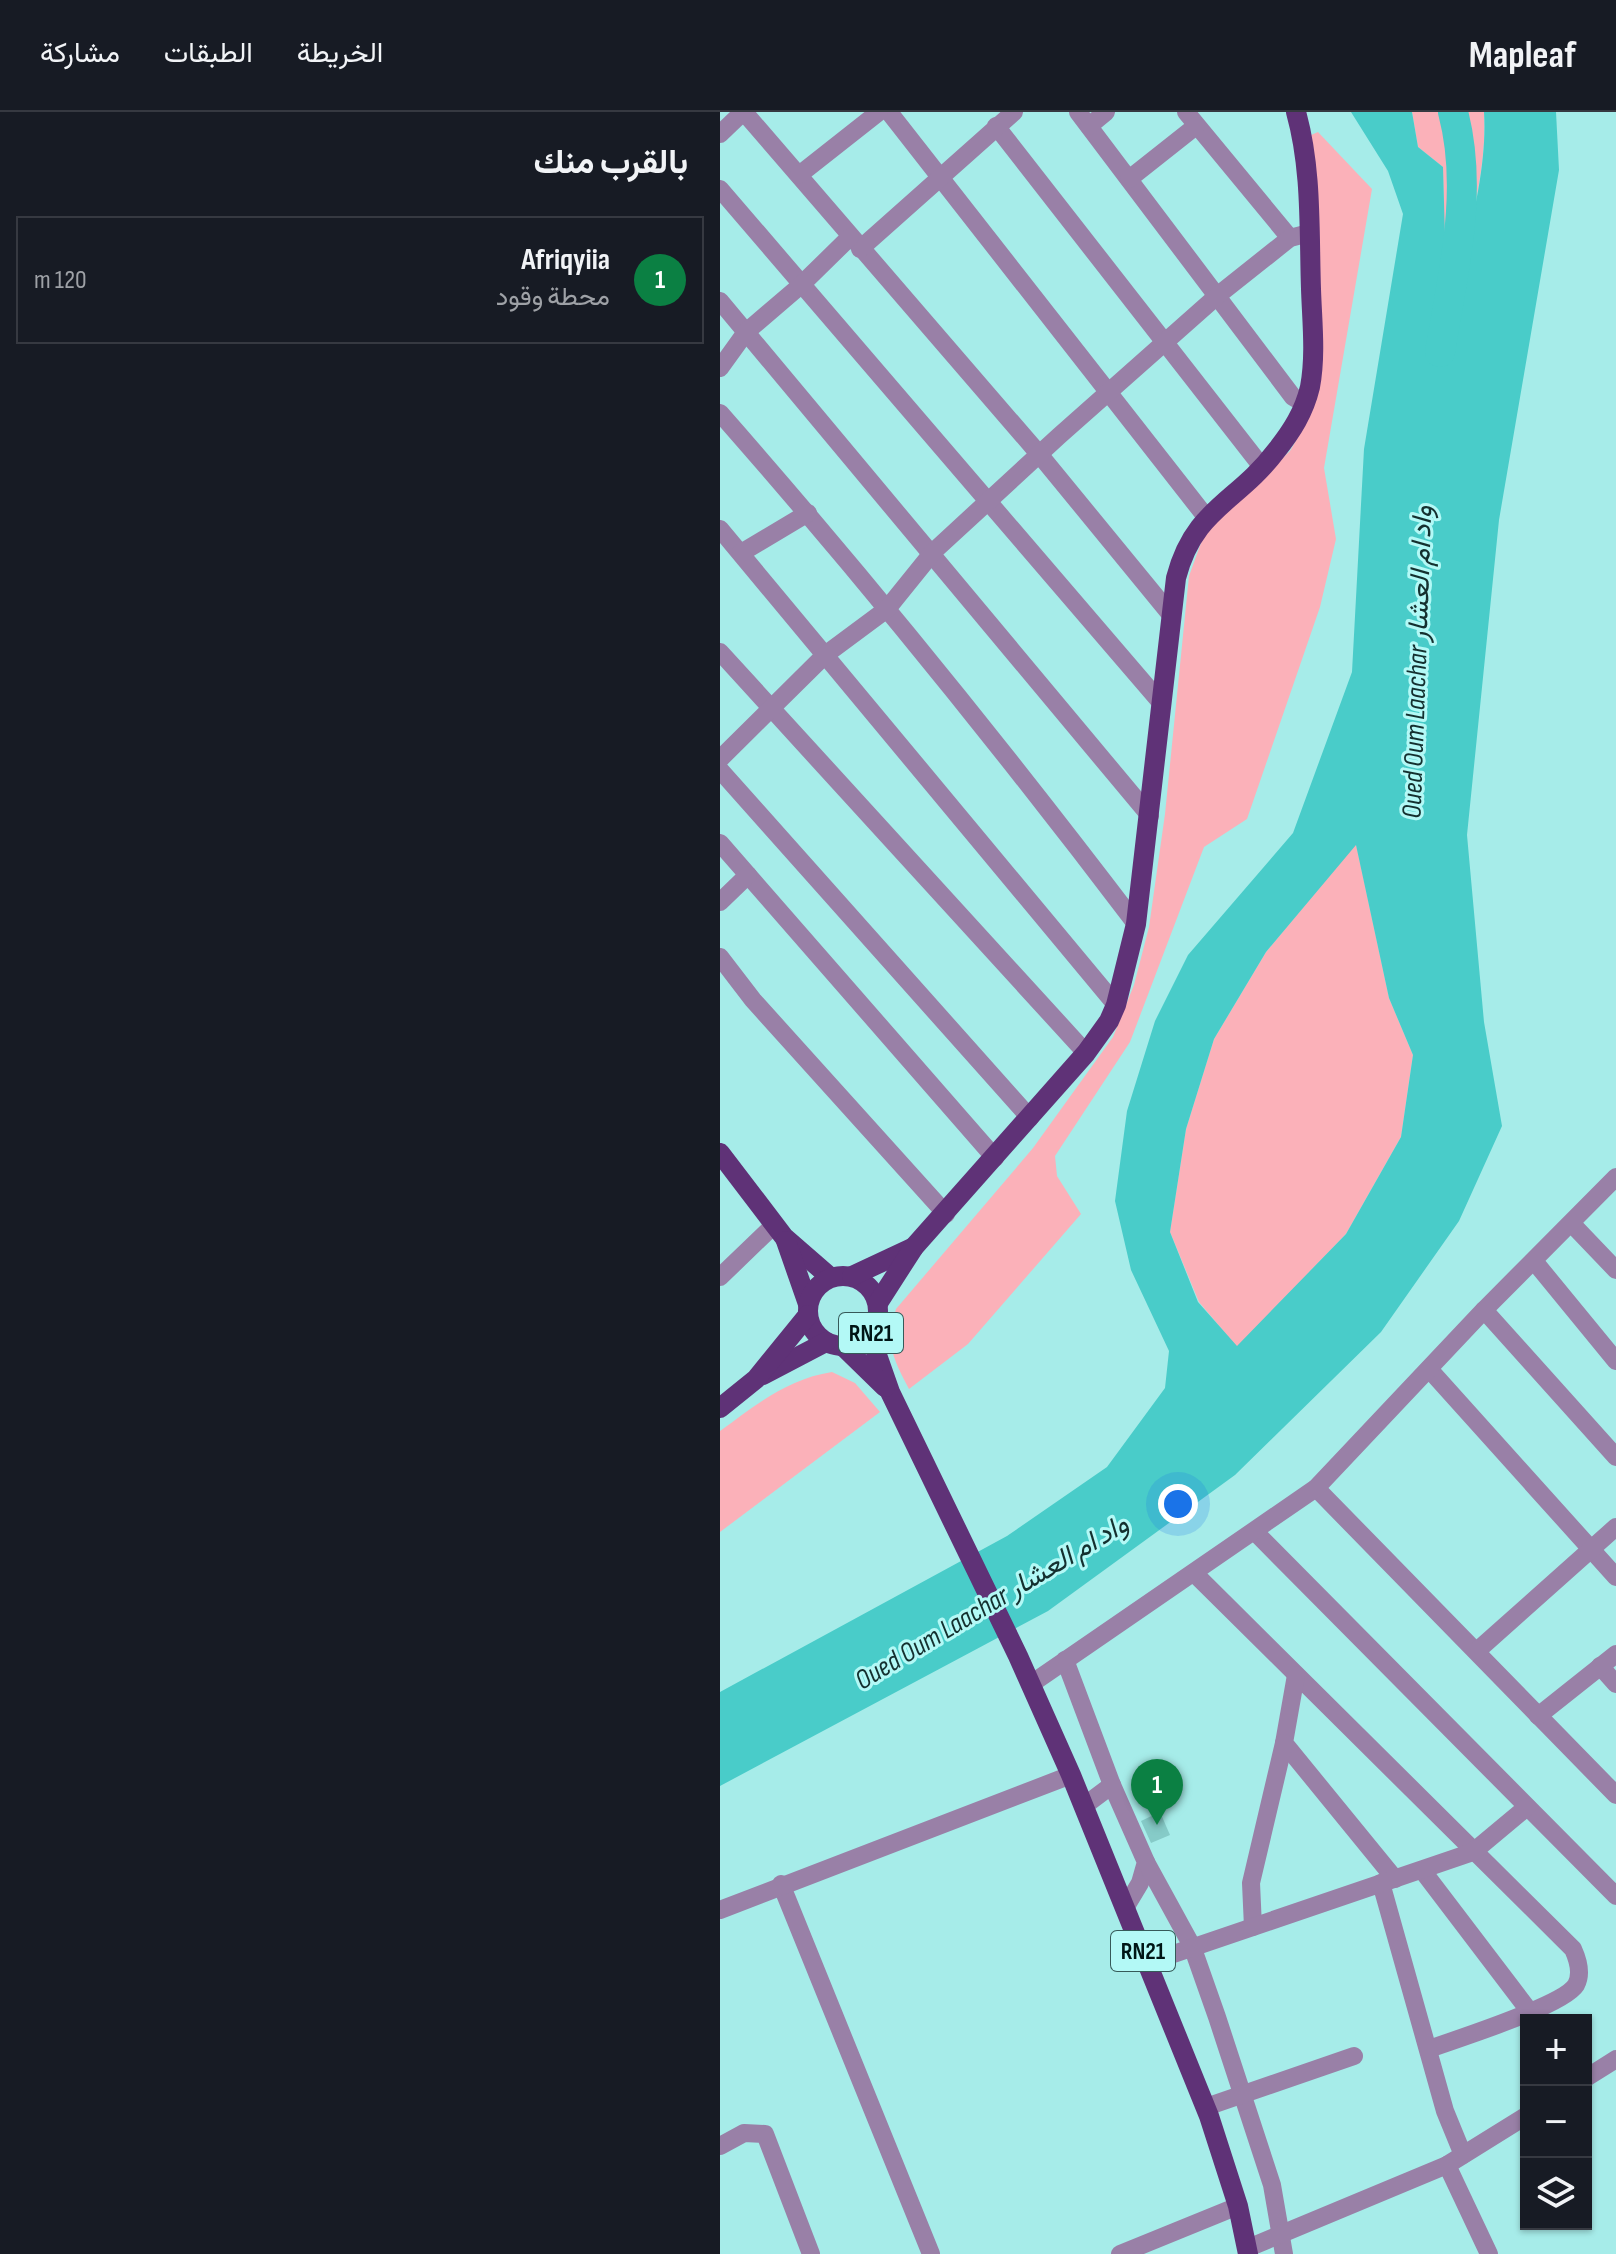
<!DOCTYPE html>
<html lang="ar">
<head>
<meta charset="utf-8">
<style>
  :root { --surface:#171b24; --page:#20242c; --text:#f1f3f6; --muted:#9ea1a6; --line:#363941; --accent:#0b8043 }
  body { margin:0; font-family:"Sofia Sans Condensed",Vazirmatn,sans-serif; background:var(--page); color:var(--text); direction:rtl }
  .controls { position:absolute; right:24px; bottom:24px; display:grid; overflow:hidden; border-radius:0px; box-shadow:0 2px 6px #0004 }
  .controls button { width:72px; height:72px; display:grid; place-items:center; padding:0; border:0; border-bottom:2px solid var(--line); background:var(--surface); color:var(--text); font:40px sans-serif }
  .you { position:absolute; left:458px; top:1392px; width:28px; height:28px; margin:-20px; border:6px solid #fff; border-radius:50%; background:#1a73e8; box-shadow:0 0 0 12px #1a73e833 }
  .badge { display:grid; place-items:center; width:52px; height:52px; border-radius:50%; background:var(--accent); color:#fff; font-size:26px; font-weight:700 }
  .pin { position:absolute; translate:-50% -66px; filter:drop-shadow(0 2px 4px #0008) }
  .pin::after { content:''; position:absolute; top:42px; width:28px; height:24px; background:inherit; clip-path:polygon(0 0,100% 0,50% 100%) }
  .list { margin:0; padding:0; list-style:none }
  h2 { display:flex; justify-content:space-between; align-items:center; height:104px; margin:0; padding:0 32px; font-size:34px }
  h2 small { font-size:26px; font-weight:400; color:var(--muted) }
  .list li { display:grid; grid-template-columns:52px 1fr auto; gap:24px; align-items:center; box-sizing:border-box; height:128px; margin:0 16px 16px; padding:0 16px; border:2px solid var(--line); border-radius:0px }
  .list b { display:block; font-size:30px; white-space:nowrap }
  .list p { margin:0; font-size:26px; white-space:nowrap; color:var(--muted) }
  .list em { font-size:26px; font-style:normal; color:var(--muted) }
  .icon { flex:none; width:44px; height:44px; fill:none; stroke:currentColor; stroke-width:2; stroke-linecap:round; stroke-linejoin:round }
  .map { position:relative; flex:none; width:896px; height:2142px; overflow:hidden; direction:ltr }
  header { display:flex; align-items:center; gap:48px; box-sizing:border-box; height:112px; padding:0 40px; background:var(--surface); border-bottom:2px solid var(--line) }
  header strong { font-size:38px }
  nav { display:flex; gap:44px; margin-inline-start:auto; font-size:28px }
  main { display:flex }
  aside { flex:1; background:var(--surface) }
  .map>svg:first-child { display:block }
  .green { fill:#fbb1b9 }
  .water { fill:#49ccc9; fill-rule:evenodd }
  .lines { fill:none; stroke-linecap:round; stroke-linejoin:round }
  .river { stroke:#49ccc9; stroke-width:30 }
  .building { fill:#86cbc8 }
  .minor { stroke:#9980a7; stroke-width:18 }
  .major { stroke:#5f3277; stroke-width:20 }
  .labels { text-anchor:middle; stroke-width:6; stroke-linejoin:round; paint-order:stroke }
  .shield { fill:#b3f9f6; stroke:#365a59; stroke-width:2 }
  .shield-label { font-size:24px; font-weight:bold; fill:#001616 }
  .water-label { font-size:28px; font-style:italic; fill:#14302f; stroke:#b3f9f6 }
</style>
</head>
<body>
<header>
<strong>Mapleaf</strong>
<nav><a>الخريطة</a><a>الطبقات</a><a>مشاركة</a></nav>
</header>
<main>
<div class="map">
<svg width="896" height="2142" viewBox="0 0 896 2142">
  <rect width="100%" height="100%" fill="#a6ece9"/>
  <g class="green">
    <path d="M692,0h72c4,66 -21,137 -38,201l-3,-146 -25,-20z"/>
    <path d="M598,20l54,57 -48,279 12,71 -16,68 -73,212 -43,28 -74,195 -75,114 2,20 24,38 -113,130 -59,45c-17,-32 -23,-44 -13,-80l137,-161 80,-111 21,-52 15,-58 16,-113 24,-238 16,-44 85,-81 18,-31 3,-285z"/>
    <polygon points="636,732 669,886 693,943 681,1025 626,1122 517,1235 479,1190 450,1120 466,1017 494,927 546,840"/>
    <path d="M112,1260l23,11 25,29 -160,120v-101c36,-26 67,-52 112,-59z"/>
  </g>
  <path class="water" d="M631,0h61l6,35 25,20 4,142c19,-57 41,-138 37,-197h72l3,58 -60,350 -32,315 17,187 18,104 -43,95 -78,111 -146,143 -187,136 -328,175v-94l287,-156 100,-69 58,-79 4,-37 -38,-81 -16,-69 12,-90 28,-90 33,-66 105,-122 59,-161 12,-223 39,-235 -15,-43zM636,733l33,153 24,57 -12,82 -55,97 -109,112 -39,-44 -28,-70 16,-103 28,-90 52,-87z"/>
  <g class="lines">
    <path class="river" d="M720,240c13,-79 34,-161 13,-240"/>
  </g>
  <polygon class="building" points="440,1700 450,1723 431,1731 421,1709"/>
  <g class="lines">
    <g class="minor">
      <polyline points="24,0 319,342 451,503"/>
      <polyline points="169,0 486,405"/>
      <polyline points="358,0 573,285 585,292"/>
      <polyline points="466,0 570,126"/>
      <polyline points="276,14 542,355"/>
      <polyline points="369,14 386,0"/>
      <polyline points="0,22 23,0"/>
      <polyline points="79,63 159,0"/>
      <polyline points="409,67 476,14"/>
      <polyline points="0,77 442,592"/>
      <polyline points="140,137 294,0"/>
      <polyline points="0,189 430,704"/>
      <polyline points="0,256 26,220 81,173 130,125"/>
      <path d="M0,301c145,165 283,336 416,511"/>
      <polyline points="0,417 396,893"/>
      <polyline points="21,441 88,401"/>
      <polyline points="0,540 366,941"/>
      <polyline points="0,647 105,543 167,497 213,440 339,324 497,184 570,126 589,121"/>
      <polyline points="0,658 310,1006"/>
      <polyline points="0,731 275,1046"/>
      <polyline points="0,790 28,763"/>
      <polyline points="0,845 33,888 226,1102"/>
      <polyline points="852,1112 896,1158"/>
      <polyline points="814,1149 896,1249"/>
      <polyline points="0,1165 54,1113"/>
      <polyline points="764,1198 896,1345"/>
      <polyline points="709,1257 896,1465"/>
      <polyline points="596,1376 896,1683"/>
      <polyline points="535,1420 896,1784"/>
      <path d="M475,1462l378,375c5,11 9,25 3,36 -13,21 -120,54 -147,64"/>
      <polyline points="758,1538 896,1415"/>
      <polyline points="345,1548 392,1673"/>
      <polyline points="880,1554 896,1572"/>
      <polyline points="576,1563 564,1631 675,1767"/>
      <polyline points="311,1572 596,1376 764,1198 896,1065"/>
      <polyline points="818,1604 896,1542"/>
      <polyline points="364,1694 392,1673 426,1750 420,1771 405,1796"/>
      <polyline points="426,1750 472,1834 497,1905 552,2073 564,2142"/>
      <polyline points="702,1758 810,1900"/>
      <polyline points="661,1771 725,1999 743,2043"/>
      <polyline points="61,1772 211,2142"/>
      <polyline points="0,1798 351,1663"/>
      <polyline points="533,1815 531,1771 564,1631"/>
      <polyline points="427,1851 753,1740 807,1695"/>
      <polyline points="866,1966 896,1947"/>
      <polyline points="486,1995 634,1944"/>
      <polyline points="0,2034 24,2021 45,2022 91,2142"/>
      <polyline points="727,2053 769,2142"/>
      <polyline points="528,2136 727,2053 806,2004"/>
      <polyline points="400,2142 518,2094"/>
    </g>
    <g class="major">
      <polyline points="0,1041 64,1125 110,1165"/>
      <polyline points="66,1129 88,1192"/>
      <circle cx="123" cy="1199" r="35"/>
      <polyline points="132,1164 194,1135"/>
      <path d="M158,1191l36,-56 172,-194 23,-32 7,-16 20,-81 40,-346c18,-70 61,-75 100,-127 16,-20 28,-39 34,-64 6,-32 2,-66 1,-98 -2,-59 1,-120 -15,-177"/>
      <polyline points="150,1223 170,1280 298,1544 351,1663 489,2004 518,2094 528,2142"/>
      <polyline points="123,1234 165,1275"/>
      <polyline points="43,1263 106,1230"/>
      <polyline points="0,1296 36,1267 88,1203"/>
    </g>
  </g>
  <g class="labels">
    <g class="shield">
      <rect x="119" y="1201" width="64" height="40" rx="6"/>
      <rect x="391" y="1819" width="64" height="40" rx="6"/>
    </g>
    <g class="shield-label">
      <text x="151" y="1229">RN21</text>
      <text x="423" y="1847">RN21</text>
    </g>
    <g class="water-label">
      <text transform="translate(696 550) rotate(-88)" y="10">Oued Oum Laachar واد ام العشار</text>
      <text transform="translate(271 1489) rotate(-31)" y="10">Oued Oum Laachar واد ام العشار</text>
    </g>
  </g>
</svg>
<div class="controls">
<button>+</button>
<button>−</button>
<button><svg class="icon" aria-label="layers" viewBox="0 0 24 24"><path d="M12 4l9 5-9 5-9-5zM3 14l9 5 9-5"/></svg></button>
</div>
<div class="you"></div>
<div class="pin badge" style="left:437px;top:1713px">1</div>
</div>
<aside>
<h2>بالقرب منك<small></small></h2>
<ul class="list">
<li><span class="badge">1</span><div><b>Afriqyiia</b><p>محطة وقود</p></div><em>120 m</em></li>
</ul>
</aside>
</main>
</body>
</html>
